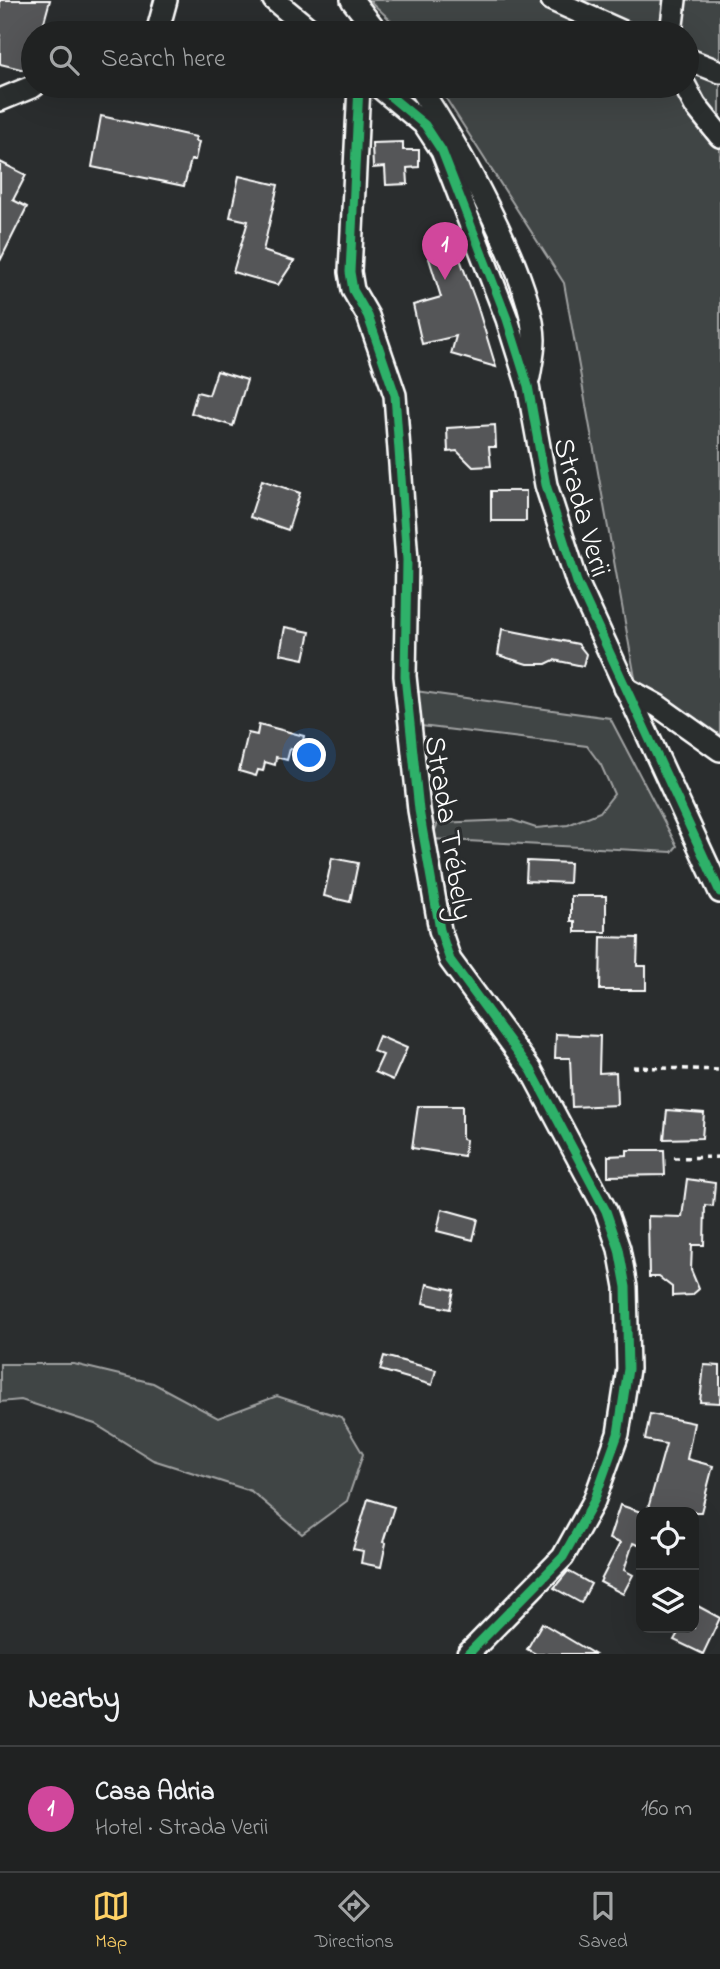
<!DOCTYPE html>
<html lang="en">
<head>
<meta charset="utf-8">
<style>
  :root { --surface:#202222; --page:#2d2f2f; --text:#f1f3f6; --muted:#a2a4a5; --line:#3d3f40; --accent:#ffd166 }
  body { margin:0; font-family:"Indie Flower",sans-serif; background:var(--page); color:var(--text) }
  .controls { position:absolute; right:21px; bottom:21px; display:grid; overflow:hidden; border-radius:14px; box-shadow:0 7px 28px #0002 }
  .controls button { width:63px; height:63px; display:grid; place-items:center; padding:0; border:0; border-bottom:2px solid var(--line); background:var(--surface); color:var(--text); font:35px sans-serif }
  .you { position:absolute; left:310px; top:756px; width:24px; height:24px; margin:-18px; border:5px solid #fff; border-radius:50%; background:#1a73e8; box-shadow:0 0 0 10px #1a73e833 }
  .badge { display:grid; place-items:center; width:46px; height:46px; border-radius:50%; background:var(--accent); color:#fff; font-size:23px; font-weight:700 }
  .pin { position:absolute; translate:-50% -58px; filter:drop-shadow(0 2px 4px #0008) }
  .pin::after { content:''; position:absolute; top:37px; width:24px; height:21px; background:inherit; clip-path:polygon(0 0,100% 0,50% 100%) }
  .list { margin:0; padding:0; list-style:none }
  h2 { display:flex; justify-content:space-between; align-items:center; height:91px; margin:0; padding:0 28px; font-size:30px }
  h2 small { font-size:23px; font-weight:400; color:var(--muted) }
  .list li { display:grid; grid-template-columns:46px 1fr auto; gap:21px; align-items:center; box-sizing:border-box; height:126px; padding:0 28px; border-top:2px solid var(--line) }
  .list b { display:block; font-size:26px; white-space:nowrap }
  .list p { margin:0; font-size:23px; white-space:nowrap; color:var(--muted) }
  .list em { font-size:23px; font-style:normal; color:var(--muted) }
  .icon { flex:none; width:38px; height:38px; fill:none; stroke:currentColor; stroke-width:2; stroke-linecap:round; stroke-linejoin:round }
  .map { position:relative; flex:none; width:720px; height:1654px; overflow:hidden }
  .search { position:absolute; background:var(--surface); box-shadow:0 7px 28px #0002; left:21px; right:21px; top:21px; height:77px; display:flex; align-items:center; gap:18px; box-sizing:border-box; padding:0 24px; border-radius:38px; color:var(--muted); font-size:26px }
  .sheet { height:217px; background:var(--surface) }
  nav { display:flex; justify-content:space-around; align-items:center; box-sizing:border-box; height:98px; border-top:2px solid var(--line); background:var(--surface); font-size:19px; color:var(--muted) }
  nav a { display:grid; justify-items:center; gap:4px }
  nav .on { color:var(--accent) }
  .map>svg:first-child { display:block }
  .green { fill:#414445; stroke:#a0a2a2; stroke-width:2 }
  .building { fill:#555758; stroke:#fff; stroke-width:2 }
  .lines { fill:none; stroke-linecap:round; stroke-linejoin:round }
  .minor-casing { stroke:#fff; stroke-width:26 }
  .path { stroke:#fff; stroke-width:3.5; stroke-dasharray:5 5; stroke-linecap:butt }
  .minor { stroke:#2a2d2e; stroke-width:21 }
  .cycleway-casing { stroke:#2a2d2e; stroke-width:13 }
  .cycleway { stroke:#2db169; stroke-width:9 }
  .labels { text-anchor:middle; stroke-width:6; stroke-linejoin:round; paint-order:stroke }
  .street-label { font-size:30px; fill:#fff; stroke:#2a2d2e }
</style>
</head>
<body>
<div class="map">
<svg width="720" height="1654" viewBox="0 0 720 1654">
  <rect width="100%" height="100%" fill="#2a2d2e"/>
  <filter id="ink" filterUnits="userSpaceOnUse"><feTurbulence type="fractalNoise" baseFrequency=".0143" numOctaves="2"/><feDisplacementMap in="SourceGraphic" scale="14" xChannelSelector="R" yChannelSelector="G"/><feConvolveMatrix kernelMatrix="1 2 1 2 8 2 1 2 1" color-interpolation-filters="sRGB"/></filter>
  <g filter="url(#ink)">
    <g class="green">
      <polygon points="369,0 720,0 720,748 637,689 564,283 438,86 687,86 687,33 404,33"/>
      <polygon points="408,690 610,718 677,846 672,852 431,839 438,823 512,820 536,828 568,825 600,812 614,794 601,765 587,746 421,726 412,720"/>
      <polygon points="0,1364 74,1364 153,1383 218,1418 277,1396 341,1417 363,1454 347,1501 302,1534 251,1491 153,1460 95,1424 21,1400 0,1402"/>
    </g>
    <g class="building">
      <polygon points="0,0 50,0 41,33 33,33 33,72 0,64"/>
      <polygon points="101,116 196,137 195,141 199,142 195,160 191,160 184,186 92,167"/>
      <polygon points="403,142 403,150 419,150 419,167 407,168 408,184 386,185 385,167 373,168 372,143"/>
      <polygon points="0,162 26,175 13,200 27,207 0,261"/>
      <polygon points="239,176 278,185 263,251 294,261 278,285 233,272 248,221 230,217"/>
      <polygon points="453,240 477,305 496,367 451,354 456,336 422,344 413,305 441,297 426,249"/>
      <polygon points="217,371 247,380 233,426 191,413 197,392 209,395"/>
      <polygon points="495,425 496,447 489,447 491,466 473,467 457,451 448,452 447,428"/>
      <polygon points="262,480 300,493 288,530 250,517"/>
      <rect x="491" y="491" width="35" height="30"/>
      <polygon points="285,627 310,632 304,659 280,654"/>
      <polygon points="502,629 578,644 586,654 583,666 554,660 546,664 527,664 498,655"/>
      <polygon points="259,724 304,736 301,751 290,749 287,760 276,757 275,765 265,762 263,771 258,770 256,776 239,771 248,733 257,735"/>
      <polygon points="332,858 358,863 350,902 324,896"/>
      <polygon points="527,861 570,863 569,883 526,881"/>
      <polygon points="571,896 606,896 606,932 575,932 575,921 571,921"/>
      <polygon points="601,937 638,938 637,966 646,966 646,990 600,990"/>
      <polygon points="556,1034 600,1036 599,1073 616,1072 617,1105 572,1107 570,1058 555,1058"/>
      <polygon points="379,1036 407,1048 393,1080 375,1072 383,1055 373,1051"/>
      <polygon points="418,1106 462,1106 462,1139 466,1140 464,1156 412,1148"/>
      <polygon points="667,1110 704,1113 702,1138 664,1139"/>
      <polygon points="627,1150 664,1150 665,1175 608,1176 608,1156 627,1155"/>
      <polygon points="687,1179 715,1183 713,1206 705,1205 704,1245 692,1245 691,1270 699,1289 692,1295 672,1296 672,1287 659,1277 649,1277 648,1216 682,1217"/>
      <polygon points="442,1209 478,1219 473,1240 437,1231"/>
      <polygon points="427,1284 454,1290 450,1309 423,1303"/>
      <polygon points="384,1356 436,1370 432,1385 380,1370"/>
      <polygon points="704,1365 720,1366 720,1403 700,1402"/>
      <polygon points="650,1414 694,1423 687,1459 713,1466 701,1512 647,1512 666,1444 645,1440"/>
      <polygon points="368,1499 394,1507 383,1542 386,1543 381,1567 361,1563 363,1551 353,1549"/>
      <polygon points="620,1505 641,1512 641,1546 633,1543 624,1570 633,1575 623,1594 600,1582 620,1543 609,1539"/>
      <polygon points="568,1571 591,1584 581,1603 554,1588"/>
      <polygon points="694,1604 720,1618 703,1654 674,1640 681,1628 694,1628"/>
      <polygon points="542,1623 594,1654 536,1654 527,1649"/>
    </g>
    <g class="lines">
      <defs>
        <g id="minor">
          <polyline points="274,0 314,33"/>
          <polyline points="352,0 378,33"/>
          <polyline points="552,0 626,33"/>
          <polyline points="157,33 166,0"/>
          <polyline points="671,33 675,0"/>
          <polyline points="687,59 720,72"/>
          <polyline points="359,86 350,272 353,290 368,316 395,395 407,560 405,676 419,810 440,930 450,960 531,1070 606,1211 619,1249 626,1287 628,1369 618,1434 594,1501 563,1557 468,1654"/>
          <polyline points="378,86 425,125 442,151 507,319 528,386 546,485 577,582 720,892"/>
          <path d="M418,86c36,53 115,191 116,254 0,12 -3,25 -5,37"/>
          <polyline points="685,86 695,105 720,136"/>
          <polyline points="0,100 34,86"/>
          <polyline points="625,688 658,706 720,750"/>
        </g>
      </defs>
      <use href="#minor" class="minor-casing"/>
      <g class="path">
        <polyline points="142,86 149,86"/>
        <polyline points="633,1067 720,1070"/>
        <polyline points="674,1158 720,1157"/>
      </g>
      <use href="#minor" class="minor"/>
      <defs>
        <g id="cycleway">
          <polyline points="359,86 350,272 353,290 368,316 395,395 407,560 405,676 419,810 440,930 450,960 531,1070 606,1211 619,1249 626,1287 628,1369 618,1434 594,1501 563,1557 468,1654"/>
          <polyline points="378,86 425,125 442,151 507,319 528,386 546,485 577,582 720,892"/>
        </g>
      </defs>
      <use href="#cycleway" class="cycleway-casing"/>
      <use href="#cycleway" class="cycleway"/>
    </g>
  </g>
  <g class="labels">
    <g class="street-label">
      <text transform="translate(583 507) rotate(74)" y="10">Strada Verii</text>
      <text transform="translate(450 828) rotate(81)" y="10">Strada Trébely</text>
    </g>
  </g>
</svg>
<div class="controls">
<button><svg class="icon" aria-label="locate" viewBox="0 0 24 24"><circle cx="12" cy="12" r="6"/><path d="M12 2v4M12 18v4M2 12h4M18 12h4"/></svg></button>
<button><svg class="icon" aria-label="layers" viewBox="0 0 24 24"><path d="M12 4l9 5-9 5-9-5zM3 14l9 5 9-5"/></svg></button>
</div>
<div class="you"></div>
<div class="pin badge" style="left:445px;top:280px;background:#d1479c">1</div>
<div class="search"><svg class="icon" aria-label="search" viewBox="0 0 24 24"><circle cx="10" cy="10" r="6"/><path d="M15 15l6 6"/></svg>Search here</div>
</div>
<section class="sheet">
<h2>Nearby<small></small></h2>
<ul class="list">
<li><span class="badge" style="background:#d1479c">1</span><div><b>Casa Adria</b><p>Hotel · Strada Verii</p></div><em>160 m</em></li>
</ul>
</section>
<nav>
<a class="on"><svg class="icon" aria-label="map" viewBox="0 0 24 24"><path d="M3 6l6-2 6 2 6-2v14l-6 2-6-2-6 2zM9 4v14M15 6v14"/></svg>Map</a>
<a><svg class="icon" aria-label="directions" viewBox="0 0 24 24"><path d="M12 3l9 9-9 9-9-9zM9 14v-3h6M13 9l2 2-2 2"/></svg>Directions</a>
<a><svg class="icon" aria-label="saved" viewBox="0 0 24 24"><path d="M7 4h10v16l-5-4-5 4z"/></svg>Saved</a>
</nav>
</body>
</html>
